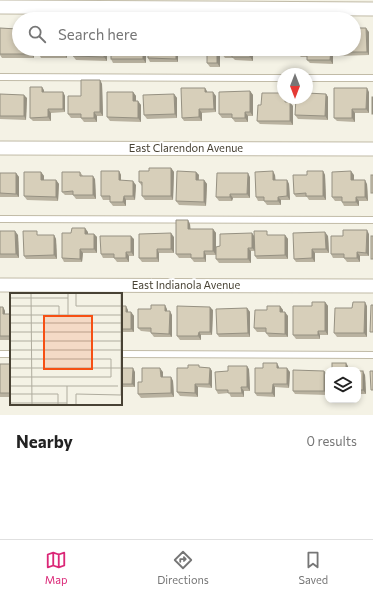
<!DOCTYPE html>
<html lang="en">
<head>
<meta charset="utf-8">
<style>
  :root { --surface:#fff; --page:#f2f2f2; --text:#222; --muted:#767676; --line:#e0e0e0; --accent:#db2777 }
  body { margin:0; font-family:Commissioner,sans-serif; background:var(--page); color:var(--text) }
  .controls { position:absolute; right:12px; bottom:12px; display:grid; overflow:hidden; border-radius:8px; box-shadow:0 2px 6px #0003 }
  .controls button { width:36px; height:36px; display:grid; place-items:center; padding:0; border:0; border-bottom:1px solid var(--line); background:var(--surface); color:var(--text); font:20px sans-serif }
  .compass { position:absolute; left:277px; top:68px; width:36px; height:36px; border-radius:50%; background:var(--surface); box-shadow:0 2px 6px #0003; rotate:180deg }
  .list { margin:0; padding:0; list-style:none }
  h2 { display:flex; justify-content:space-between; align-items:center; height:52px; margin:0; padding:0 16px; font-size:17px }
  h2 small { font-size:13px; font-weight:400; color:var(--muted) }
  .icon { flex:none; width:22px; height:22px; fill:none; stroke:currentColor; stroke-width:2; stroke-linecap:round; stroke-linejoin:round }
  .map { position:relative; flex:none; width:373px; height:415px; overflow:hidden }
  .search { position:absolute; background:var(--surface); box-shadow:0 2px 6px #0003; left:12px; right:12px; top:12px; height:44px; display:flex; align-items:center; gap:10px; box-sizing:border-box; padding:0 14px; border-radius:22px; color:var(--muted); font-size:15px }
  .sheet { height:124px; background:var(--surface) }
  nav { display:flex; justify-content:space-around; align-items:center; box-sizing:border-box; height:56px; border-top:1px solid var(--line); background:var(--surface); font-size:11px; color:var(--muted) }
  nav a { display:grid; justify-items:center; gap:2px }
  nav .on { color:var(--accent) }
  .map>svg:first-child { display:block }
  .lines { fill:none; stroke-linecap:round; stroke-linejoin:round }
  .lane-casing { stroke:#c1bba7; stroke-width:8 }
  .street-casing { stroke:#c1bba7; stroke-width:15 }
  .lane { stroke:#fff; stroke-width:6 }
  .street { stroke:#fff; stroke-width:13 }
  .wall { fill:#b9b2a0 }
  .shaded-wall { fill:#969182 }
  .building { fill:#d7cfba; stroke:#969182 }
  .labels { text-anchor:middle; stroke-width:4; stroke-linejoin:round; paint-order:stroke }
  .street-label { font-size:11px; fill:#484234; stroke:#fff }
  .inset-road { fill:none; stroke:#afac9e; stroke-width:1 }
  .view { fill:#f65014; fill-opacity:0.15; stroke:#f65014; stroke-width:2 }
  .inset-edge { fill:none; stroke:#484234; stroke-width:2 }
</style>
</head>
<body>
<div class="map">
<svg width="373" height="415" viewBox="0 0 373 415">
  <rect width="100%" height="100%" fill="#f4f2e5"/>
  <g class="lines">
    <defs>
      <g id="lane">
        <polyline points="0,77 283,78"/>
        <polyline points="307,78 373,78"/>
        <polyline points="0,219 373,220"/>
        <polyline points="0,354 11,354"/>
        <polyline points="121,354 373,355"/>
      </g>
      <g id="street">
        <polyline points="0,7 373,9"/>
        <polyline points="0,148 373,149"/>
        <polyline points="0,285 373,286"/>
      </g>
    </defs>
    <use href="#lane" class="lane-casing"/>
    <use href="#street" class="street-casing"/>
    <use href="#lane" class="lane"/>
    <use href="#street" class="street"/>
  </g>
  <g class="wall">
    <polygon points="0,28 17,29 19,31 19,49 34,49 34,58 2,58 0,55"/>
    <polygon points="359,30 369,32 369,55 338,56 336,52"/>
    <polygon points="67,49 67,58 41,58 39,54"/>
    <polygon points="107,49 107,61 76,60 73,56"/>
    <polygon points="146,49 146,63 113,63 111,59"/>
    <polygon points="178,49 178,62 150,62 148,58"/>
    <polygon points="220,49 220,67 210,67 207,63 207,55 187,55 185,51"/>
    <polygon points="253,49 253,61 235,60 233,58 225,58 222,54"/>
    <polygon points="294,49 294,55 262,56 260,52"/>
    <polygon points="333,49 333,64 310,63 307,60 307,57 301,57 298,54"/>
    <polygon points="100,80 102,84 103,116 97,116 97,122 84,122 81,118 71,118 68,114 81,96"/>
    <polygon points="44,90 44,92 63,92 65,96 65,112 51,113 51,121 33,121 30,118"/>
    <polygon points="207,91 207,92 216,96 216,112 202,113 202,121 184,121 182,118"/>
    <polygon points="250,91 253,95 253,116 248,116 248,122 235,122 232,118 222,118 219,114"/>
    <polygon points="133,92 136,96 136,101 141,105 141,122 110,121 107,117"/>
    <polygon points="369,92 369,113 355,113 355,122 337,121 334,118"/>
    <polygon points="0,94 27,98 26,120 0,119"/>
    <polygon points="174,94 177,98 177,118 147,119 144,115"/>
    <polygon points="326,94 328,97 328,120 298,119 295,115"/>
    <polygon points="283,98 287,98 287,102 293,106 293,125 260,124 257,121 261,105"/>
    <polygon points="171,168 174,172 173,200 145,200 142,196 142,186 139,182 149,171"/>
    <polygon points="119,171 121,175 121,181 136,185 135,200 126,200 126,206 113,206 110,202 110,200 103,200 101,196"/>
    <polygon points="323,171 325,175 326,200 309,200 307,197 296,197 294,194 307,175"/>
    <polygon points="41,172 44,176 44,180 56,180 59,184 58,201 27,200 24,196"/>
    <polygon points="80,172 83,176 95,179 96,199 76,199 73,195 65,195 62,192"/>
    <polygon points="196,172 199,175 199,180 204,180 207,184 206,206 179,205 176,201"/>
    <polygon points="0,173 16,173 19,177 19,197 0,197"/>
    <polygon points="275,175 275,180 287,180 289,184 290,200 281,200 281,205 267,205 264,201 258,201 256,197"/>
    <polygon points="354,175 354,180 367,184 368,201 359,201 359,206 344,206 342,202 342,201 335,201 332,197"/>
    <polygon points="250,177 250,198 233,198 232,201 219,201 216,197"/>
    <polygon points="190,224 190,229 213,229 216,233 216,255 206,255 206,262 194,262 191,258 179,258 176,254"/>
    <polygon points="0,231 18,235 19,258 0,258"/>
    <polygon points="88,232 88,234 94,234 97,237 97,253 83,253 82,262 64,262 62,258 71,233"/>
    <polygon points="369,234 369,256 360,256 360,262 347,262 344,258 333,258 331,254 343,236"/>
    <polygon points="39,235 54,235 56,239 57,259 26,259 24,256"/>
    <polygon points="269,235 285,235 288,239 288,259 257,259 255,256 255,251 251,251 251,263 219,263 216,259 220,246 254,237"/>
    <polygon points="328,236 329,253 315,253 315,262 296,262 294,259"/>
    <polygon points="174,237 174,253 159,253 159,262 142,262 139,258"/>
    <polygon points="134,239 134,256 129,256 129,262 117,262 114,258 103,258 101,254"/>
    <polygon points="325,302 328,306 328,335 320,335 320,339 296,339 293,335"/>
    <polygon points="121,306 128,310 128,312 131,312 134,316 134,332 121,332"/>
    <polygon points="280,306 283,310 283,312 288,316 288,337 269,337 266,333 266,332 257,332 254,328 267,310"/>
    <polygon points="367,306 367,337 337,337 334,333"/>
    <polygon points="0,307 3,307 5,311 5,314 11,314 11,340 0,340"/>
    <polygon points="247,308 250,312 250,337 219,337 217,334"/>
    <polygon points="167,309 167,311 172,315 172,337 154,337 151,333 151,332 141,331 138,328"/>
    <polygon points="213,310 212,335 201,335 201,340 180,340 177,336"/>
    <rect x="0" y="364" width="11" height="33"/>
    <polygon points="201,367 210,368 212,371 212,388 198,387 198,397 180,396 177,392 188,368"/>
    <polygon points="279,367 279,368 290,372 289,388 275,387 275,397 257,396 255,393 263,368"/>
    <polygon points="121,368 135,372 135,387 121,387"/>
    <polygon points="249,369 250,391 244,391 244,397 231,397 229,393 218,394 216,390 228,371"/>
    <polygon points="324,371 327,374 327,395 295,394 293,391"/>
    <polygon points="358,371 365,375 366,394 358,394"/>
    <polygon points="163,372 163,377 171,377 173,381 174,397 141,398 138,394 142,382"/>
  </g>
  <g class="shaded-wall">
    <polygon points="366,28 369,32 369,55 367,52"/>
    <polygon points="31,49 34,49 34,58 31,54"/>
    <polygon points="64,49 67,49 67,58 64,54"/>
    <polygon points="104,49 107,49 107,61 104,57"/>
    <polygon points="143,49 146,49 146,63 143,59"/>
    <polygon points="176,49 178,49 178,62 176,59"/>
    <polygon points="217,49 220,49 220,67 217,63"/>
    <polygon points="250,49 253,49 253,61 250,57"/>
    <polygon points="291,49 294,49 294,55 291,52"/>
    <polygon points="331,49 333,49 333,64 330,60"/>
    <polygon points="100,80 102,84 103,116 100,112"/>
    <polygon points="42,87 44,90 44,96 42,92"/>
    <polygon points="205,88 207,91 207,96 205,92"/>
    <polygon points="367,88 369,92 369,113 366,109"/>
    <polygon points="250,91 253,95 253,116 250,112"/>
    <polygon points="63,92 65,96 65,112 63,109"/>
    <polygon points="133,92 136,96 136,105 133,101"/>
    <polygon points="213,92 216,96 216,112 214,109"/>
    <polygon points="174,94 177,98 177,118 175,114"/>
    <polygon points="326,94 328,97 328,120 325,116"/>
    <polygon points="24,95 27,98 26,120 24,116"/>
    <polygon points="285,98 287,98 287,105 285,102"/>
    <polygon points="138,101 141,105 141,122 138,118"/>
    <polygon points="290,102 293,106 293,125 290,121"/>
    <polygon points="48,109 51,113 51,121 48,117"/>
    <polygon points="199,109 202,113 202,121 199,117"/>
    <polygon points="352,109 355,113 355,122 352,118"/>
    <polygon points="94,112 97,116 97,122 94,118"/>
    <polygon points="245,112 248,116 248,122 245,118"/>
    <polygon points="171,168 174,172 173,200 171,196"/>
    <polygon points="119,171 121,175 121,184 119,180"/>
    <polygon points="273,171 275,175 276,184 273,180"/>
    <polygon points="323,171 325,175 326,200 323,196"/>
    <polygon points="351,171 354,175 354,184 351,180"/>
    <polygon points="41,172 44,176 44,184 41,180"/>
    <polygon points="196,172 199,175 198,184 196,180"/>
    <polygon points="16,173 19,177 19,197 16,194"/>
    <polygon points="248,173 250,177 250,198 247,194"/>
    <polygon points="93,176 95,179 96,199 93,195"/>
    <polygon points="56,180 59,184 58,201 56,197"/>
    <polygon points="204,180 207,184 206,206 204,202"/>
    <polygon points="287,180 289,184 290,200 287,196"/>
    <polygon points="365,180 367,184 368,201 365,197"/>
    <polygon points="133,181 136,185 135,200 133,196"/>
    <polygon points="230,194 233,198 232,201 230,197"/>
    <polygon points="124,196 126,200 126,206 123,202"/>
    <polygon points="278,197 281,200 281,205 278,201"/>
    <polygon points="356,197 359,201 359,206 356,202"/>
    <polygon points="188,220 190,224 191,233 188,229"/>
    <polygon points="85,228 88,232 88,237 85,234"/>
    <polygon points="213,229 216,233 216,255 213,251"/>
    <polygon points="367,230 369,234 369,256 366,253"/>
    <polygon points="15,231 18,235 19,258 16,254"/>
    <polygon points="325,232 328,236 329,253 326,249"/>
    <polygon points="171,233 174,237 174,253 171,249"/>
    <polygon points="252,233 255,237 255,251 252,248"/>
    <polygon points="94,234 97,237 97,253 94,249"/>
    <polygon points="54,235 56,239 57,259 54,255"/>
    <polygon points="285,235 288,239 288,259 285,255"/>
    <polygon points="131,236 134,239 134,256 131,252"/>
    <polygon points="248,248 251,251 251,263 248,259"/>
    <polygon points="80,249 83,253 82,262 80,259"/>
    <polygon points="157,249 159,253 159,262 157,258"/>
    <polygon points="312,249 315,253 315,262 312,258"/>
    <polygon points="204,251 206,255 206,262 204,258"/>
    <polygon points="126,252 129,256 129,262 126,258"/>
    <polygon points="357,252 360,256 360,262 357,258"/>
    <polygon points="325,302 328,306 328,335 325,331"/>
    <polygon points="365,302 367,306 367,337 364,333"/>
    <polygon points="165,305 167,309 167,315 165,311"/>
    <polygon points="126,306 128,310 128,316 126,312"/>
    <polygon points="280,306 283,310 283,316 280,312"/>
    <polygon points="3,307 5,311 5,318 3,314"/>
    <polygon points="210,307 213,310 212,335 210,332"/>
    <polygon points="247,308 250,312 250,337 248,333"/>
    <polygon points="170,311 172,315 172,337 169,334"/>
    <polygon points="131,312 134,316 134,332 131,329"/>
    <polygon points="285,312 288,316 288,337 285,334"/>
    <polygon points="318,331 320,335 320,339 318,335"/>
    <polygon points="199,332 201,335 201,340 198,336"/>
    <polygon points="277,363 279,367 279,372 277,368"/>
    <polygon points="346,363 348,366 348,370 346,370"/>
    <polygon points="247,366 249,369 250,391 247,387"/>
    <polygon points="133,368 135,372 135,387 132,384"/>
    <polygon points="160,368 163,372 163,381 161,377"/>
    <polygon points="210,368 212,371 212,388 209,384"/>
    <polygon points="287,368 290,372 289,388 287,384"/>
    <polygon points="324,371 327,374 327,395 324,391"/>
    <polygon points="363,371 365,375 366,394 363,390"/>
    <polygon points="171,377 173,381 174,397 171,393"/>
    <polygon points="195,384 198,387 198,397 195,393"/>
    <polygon points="273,384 275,387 275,397 272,393"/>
    <polygon points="241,387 244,391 244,397 242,393"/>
  </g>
  <g class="building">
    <polygon points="0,28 17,29 17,32 19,32 19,49 31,49 31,54 0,54"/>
    <polygon points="359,28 366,28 367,52 336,52 336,49 354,49 354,30 359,30"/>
    <rect x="39" y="49" width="25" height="5"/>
    <polygon points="73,49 104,49 104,57 73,56"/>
    <rect x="111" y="49" width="32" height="10"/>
    <polygon points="148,49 176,49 176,59 148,58"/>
    <polygon points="185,49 217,49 217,63 207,63 207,51 185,51"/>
    <polygon points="222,49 250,49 250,57 232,57 232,54 222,54"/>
    <rect x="260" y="49" width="31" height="3"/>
    <polygon points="298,49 331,49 330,60 307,60 307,54 298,54"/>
    <polygon points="81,80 100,80 100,112 94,112 94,118 81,118 81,114 68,114 68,96 81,96"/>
    <polygon points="30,87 42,87 42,92 63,92 63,109 48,109 48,117 30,118"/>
    <polygon points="181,88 205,88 205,92 213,92 214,109 199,109 199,117 182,118"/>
    <polygon points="334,88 367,88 366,109 352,109 352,118 334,118"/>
    <polygon points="250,91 250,112 245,112 245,118 232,118 232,114 219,114 219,92"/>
    <polygon points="107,92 133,92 133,101 138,101 138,118 107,117"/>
    <polygon points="262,93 283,93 283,98 285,98 285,102 290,102 290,121 257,121 258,105 261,105"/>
    <polygon points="307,93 326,94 325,116 295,115 296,98 307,98"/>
    <polygon points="0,94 24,95 24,116 0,116"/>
    <polygon points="174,94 175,114 144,115 143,95"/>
    <rect x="372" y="97" width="1" height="17"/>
    <polygon points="149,168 171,168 171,196 142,196 142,182 139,182 139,171 149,171"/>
    <polygon points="101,171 119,171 119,180 133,181 133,196 124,196 123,202 110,202 110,196 101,196"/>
    <polygon points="177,171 196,172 196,180 204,180 204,202 176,201"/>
    <polygon points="273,171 273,180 287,180 287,196 278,197 278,201 264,201 264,197 256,197 255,172"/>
    <polygon points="307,171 323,171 323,196 306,196 306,193 294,194 293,175 307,175"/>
    <polygon points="351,171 351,180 365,180 365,197 356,197 356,202 342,202 342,197 332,197 332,172"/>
    <polygon points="24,172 41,172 41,180 56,180 56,197 24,196"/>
    <polygon points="62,172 80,172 80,176 93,176 93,195 73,195 73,191 62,192"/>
    <polygon points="0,173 16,173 16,194 0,193"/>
    <polygon points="217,173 248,173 247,194 230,194 230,197 216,197"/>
    <rect x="371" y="175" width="2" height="18"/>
    <polygon points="176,220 188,220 188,229 213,229 213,251 204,251 204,258 191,258 191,254 176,254"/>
    <polygon points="72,228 85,228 85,234 94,234 94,249 80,249 80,259 62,258 62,233 71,233"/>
    <polygon points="343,230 367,230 366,253 357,252 357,258 344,258 344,254 331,254 331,236 343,236"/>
    <polygon points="0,231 15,231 16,254 0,254"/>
    <polygon points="23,231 37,231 37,235 54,235 54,255 24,256"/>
    <polygon points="254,231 267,231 267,235 285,235 285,255 255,256"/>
    <polygon points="325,232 326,249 312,249 312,258 294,259 293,233"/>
    <polygon points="171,233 171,249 157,249 157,258 139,258 139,234"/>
    <polygon points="252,233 252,248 248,248 248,259 216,259 216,247 220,246 220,234"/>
    <polygon points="100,236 131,236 131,252 126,252 126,258 114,258 114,254 101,254"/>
    <rect x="371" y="236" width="2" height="23"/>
    <polygon points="312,302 325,302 325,331 318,331 318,335 293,335 293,306 312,306"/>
    <polygon points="353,302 365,302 364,333 334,333 335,308 352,308"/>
    <polygon points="151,305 165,305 165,311 170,311 169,334 151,333 151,328 138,328 138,309 151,309"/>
    <polygon points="371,305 373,305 373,332 370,332"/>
    <polygon points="121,306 126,306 126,312 131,312 131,329 121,329"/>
    <polygon points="177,306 210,307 210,332 199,332 198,336 177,336"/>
    <polygon points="267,306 280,306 280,312 285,312 285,334 266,333 266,328 254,328 255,310 267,310"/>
    <polygon points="0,307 3,307 3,314 11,314 11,336 0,336"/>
    <polygon points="247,308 248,333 217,334 216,309"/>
    <polygon points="263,363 277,363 277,368 287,368 287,384 273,384 272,393 255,393 255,368 263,368"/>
    <rect x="332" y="363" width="14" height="7"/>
    <polygon points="0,364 11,364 11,388 10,388 10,393 0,393"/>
    <polygon points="188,365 199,365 199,367 210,368 209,384 195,384 195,393 177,392 177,368 188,368"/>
    <polygon points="228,366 247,366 247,387 241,387 242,393 228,393 228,390 216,390 215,372 228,371"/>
    <polygon points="121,368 133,368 132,384 121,384"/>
    <polygon points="142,368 160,368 161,377 171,377 171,393 138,394 138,382 142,382"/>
    <polygon points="293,370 324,371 324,391 293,391"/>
    <rect x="358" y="371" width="5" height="19"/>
    <polygon points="370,371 373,371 373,390 371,390"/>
  </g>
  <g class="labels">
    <g class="street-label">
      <text x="186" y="152">East Clarendon Avenue</text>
      <text x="186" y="289">East Indianola Avenue</text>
    </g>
  </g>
  <g transform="translate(10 293)">
    <rect width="112" height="112" fill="#f4f2e5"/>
    <path class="inset-road" d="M21,0l1,112M58,0v22M66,0v13h46M0,5h58M0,13h49v9M0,22h111M0,30h112M0,39h111M0,48h112M0,57h111M0,66h101v18h-101M0,75h111M0,93h108M0,101h48v11M0,110h57M57,111v-18M66,112v-11l45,1v-102"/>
    <path class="view" d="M34,23h48v53h-48z"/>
    <rect width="112" height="112" class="inset-edge"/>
  </g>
</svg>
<div class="controls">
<button><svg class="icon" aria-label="layers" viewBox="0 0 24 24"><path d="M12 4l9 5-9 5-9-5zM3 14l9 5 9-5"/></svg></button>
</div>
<svg class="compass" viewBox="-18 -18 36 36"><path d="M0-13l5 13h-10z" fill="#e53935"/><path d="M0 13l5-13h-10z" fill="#767676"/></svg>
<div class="search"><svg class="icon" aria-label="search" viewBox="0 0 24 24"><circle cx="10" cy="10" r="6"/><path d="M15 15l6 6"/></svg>Search here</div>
</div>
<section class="sheet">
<h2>Nearby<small>0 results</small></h2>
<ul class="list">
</ul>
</section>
<nav>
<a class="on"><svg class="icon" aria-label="map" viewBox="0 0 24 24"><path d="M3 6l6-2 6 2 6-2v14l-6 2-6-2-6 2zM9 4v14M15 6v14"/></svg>Map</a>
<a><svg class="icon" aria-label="directions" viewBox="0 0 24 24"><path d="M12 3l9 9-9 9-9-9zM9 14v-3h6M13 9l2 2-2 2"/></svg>Directions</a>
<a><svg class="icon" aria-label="saved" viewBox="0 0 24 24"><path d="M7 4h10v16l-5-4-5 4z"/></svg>Saved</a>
</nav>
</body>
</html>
